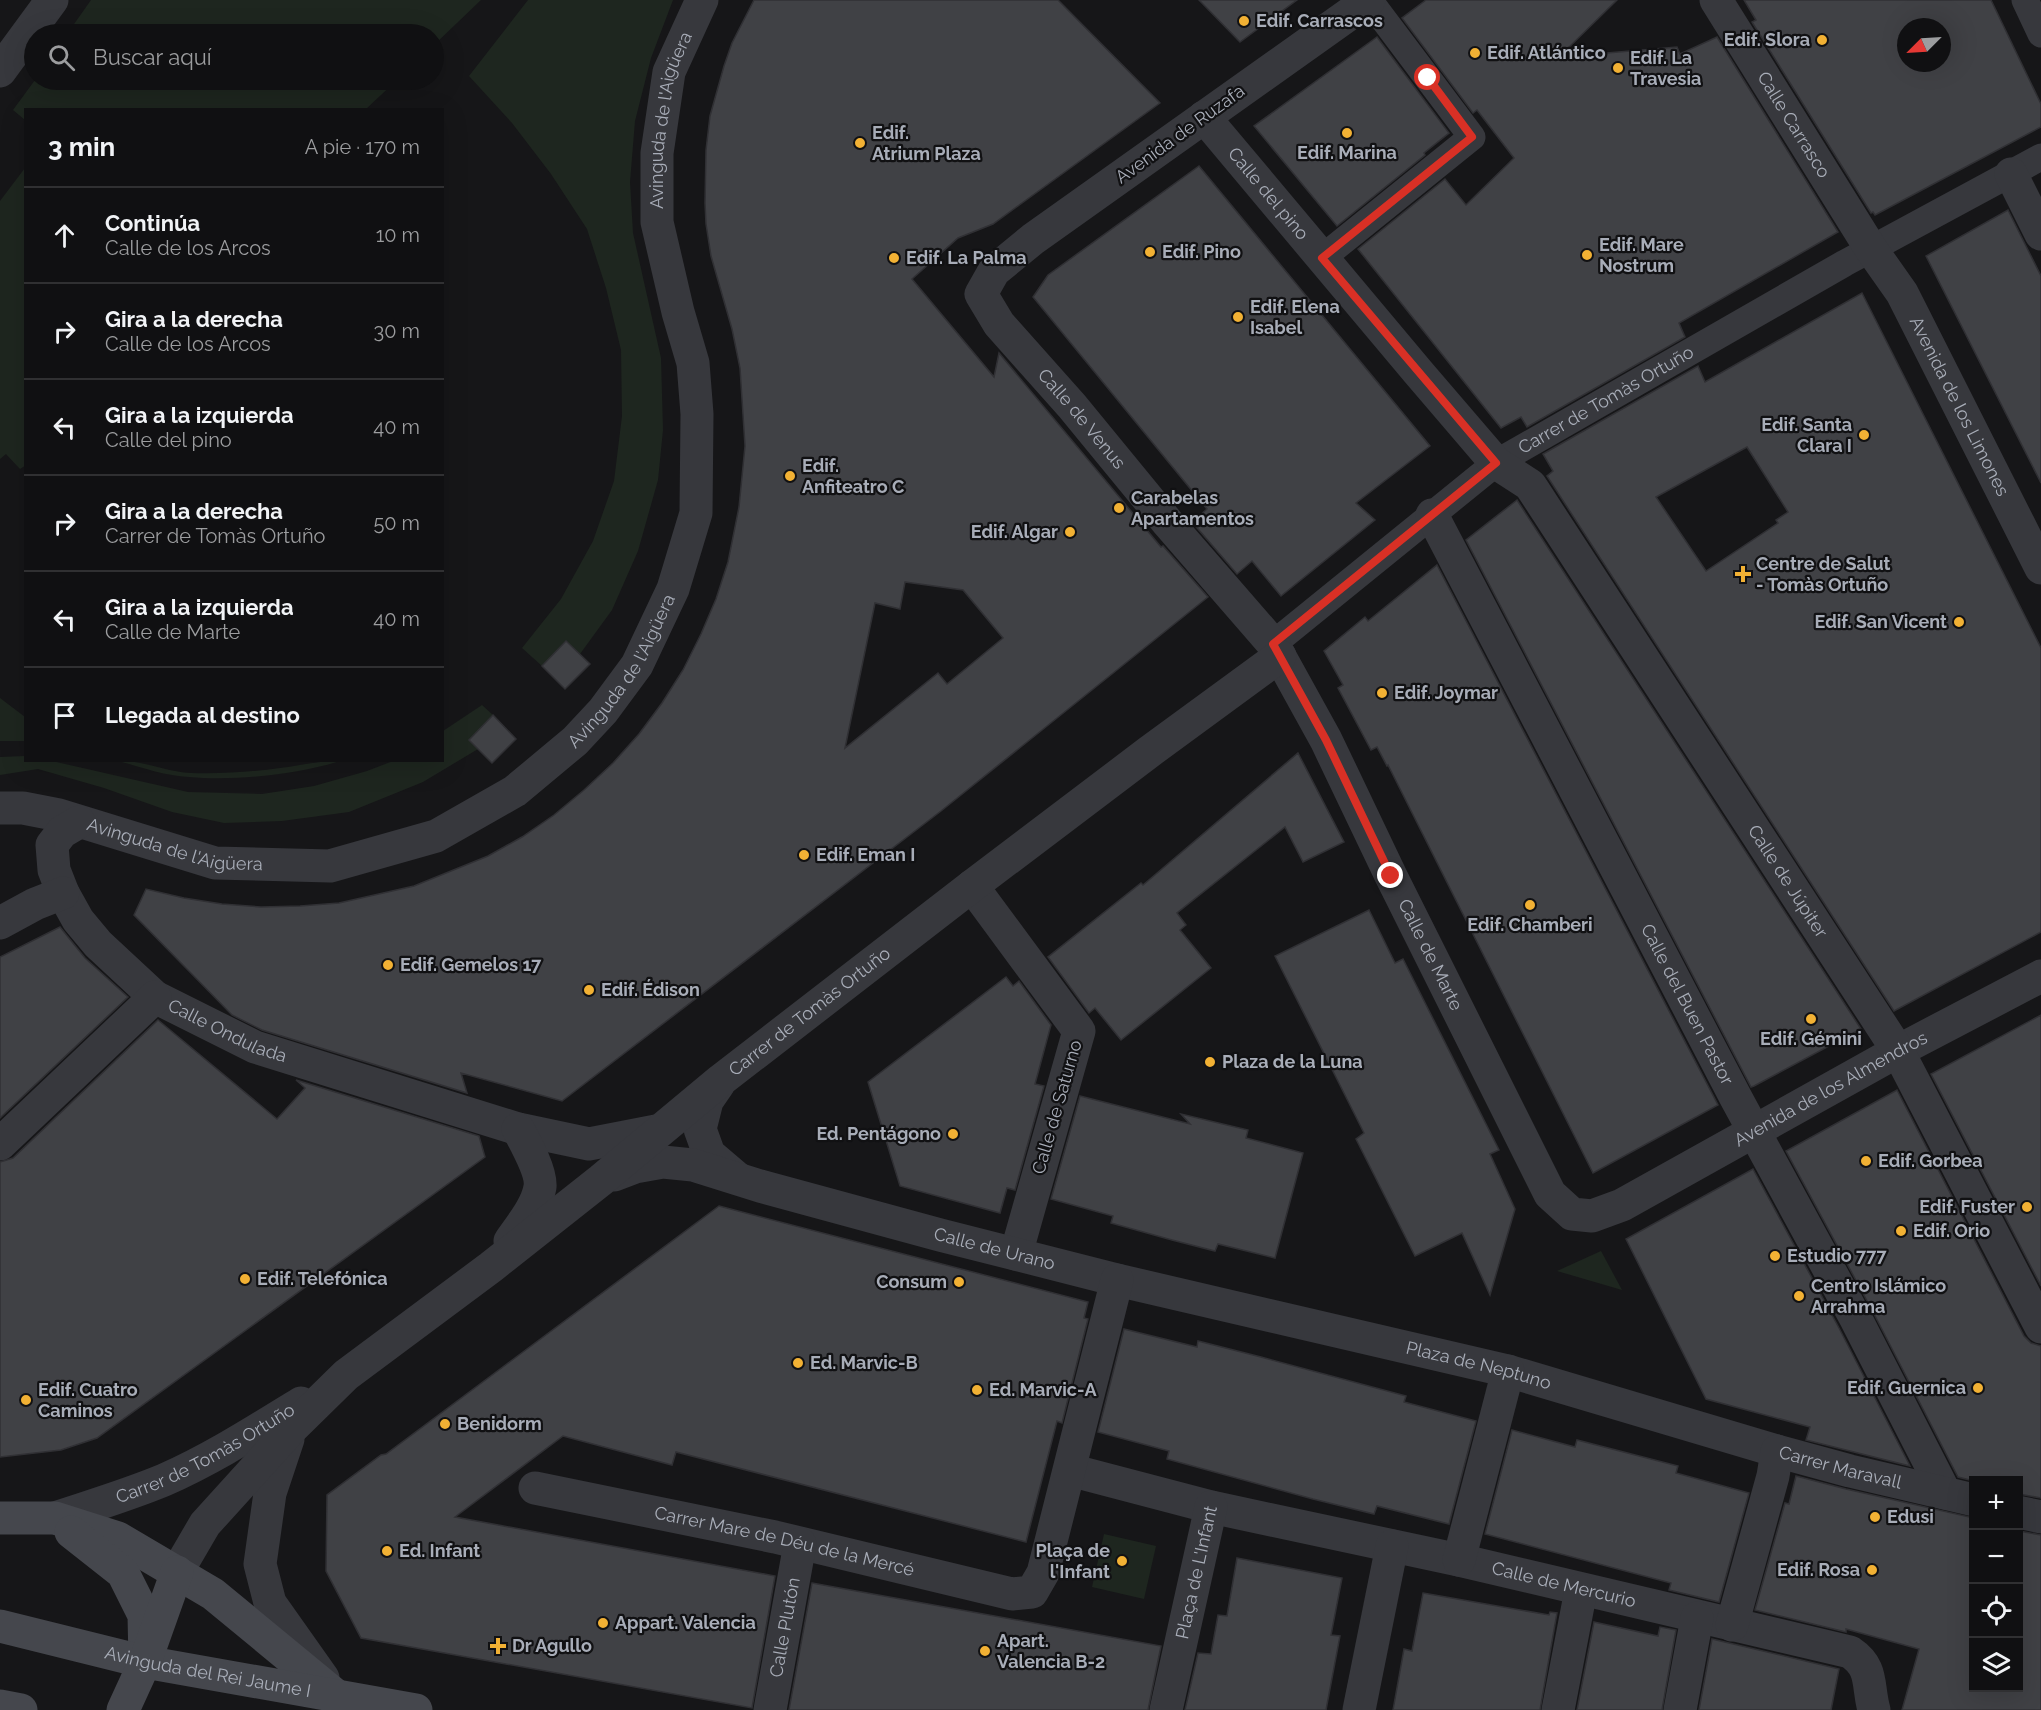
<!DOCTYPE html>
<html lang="es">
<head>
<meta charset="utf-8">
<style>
  :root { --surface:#101012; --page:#19191b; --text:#f1f3f6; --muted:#9c9d9f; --line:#303032 }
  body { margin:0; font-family:Raleway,sans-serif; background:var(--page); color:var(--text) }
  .controls { position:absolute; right:18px; bottom:18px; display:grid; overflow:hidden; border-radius:0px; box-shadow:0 6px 24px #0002 }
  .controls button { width:54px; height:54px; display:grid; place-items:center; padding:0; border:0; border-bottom:2px solid var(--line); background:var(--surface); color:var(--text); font:30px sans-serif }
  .compass { position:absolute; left:1897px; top:18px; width:54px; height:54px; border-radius:50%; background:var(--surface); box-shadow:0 6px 24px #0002; rotate:246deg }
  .stop { position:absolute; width:18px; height:18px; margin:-14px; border:4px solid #d93025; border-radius:50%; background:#fff }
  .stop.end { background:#d93025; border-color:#fff; box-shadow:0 2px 6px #0008 }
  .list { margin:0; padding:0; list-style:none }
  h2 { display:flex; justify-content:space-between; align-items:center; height:78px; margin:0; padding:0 24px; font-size:26px }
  h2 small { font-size:20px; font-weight:400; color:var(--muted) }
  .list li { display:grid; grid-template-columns:39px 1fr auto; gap:18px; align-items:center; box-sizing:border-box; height:96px; padding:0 24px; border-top:2px solid var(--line) }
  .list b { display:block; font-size:22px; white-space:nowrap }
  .list p { margin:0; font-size:20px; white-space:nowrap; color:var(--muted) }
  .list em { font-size:20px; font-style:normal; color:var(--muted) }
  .icon { flex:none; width:33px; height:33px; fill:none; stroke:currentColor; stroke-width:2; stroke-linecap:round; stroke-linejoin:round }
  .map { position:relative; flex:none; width:2041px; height:1710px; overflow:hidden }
  .search { position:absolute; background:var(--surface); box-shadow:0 6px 24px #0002; left:24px; top:24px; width:420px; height:66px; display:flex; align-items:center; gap:15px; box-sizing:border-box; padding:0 21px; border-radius:33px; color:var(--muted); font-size:22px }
  .panel { position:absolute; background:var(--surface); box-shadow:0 6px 24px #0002; left:24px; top:108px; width:420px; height:654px; border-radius:0px }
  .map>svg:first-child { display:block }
  .green { fill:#1e261f }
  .building { fill:#404145; stroke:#303034; stroke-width:1.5; fill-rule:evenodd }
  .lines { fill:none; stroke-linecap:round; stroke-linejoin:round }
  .pedestrian { stroke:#37383d; stroke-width:27 }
  .minor { stroke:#37383d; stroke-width:33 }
  .secondary { stroke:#45474d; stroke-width:33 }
  .route { stroke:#d93025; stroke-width:8 }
  .poi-dot { fill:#f2b134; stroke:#111113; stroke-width:2 }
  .labels { text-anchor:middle; stroke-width:4.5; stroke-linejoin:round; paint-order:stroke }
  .poi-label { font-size:18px; font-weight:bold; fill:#a8adb8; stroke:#111113; text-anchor:start }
  .street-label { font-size:18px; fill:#a8adb8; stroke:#111113 }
</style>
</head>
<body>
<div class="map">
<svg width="2041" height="1710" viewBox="0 0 2041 1710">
  <rect width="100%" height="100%" fill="#161618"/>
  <g class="green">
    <polygon points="91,0 481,0 434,45 434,34 67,34"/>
    <polygon points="528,0 673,0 651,58 635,121 630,182 633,233 661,358 663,430 658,480 638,551 612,610 580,654 566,641 542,666 522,648 561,599 593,541 614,481 622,416 621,350 606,288 587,229 551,174 512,123 469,76"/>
    <polygon points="35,80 397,80 366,109 26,110 25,120 13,110"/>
    <polygon points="25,168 26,465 20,469 6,454 0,459 0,201"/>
    <polygon points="0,698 25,717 25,741 0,741"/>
    <polygon points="482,705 493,715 469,740 478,749 423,782 349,812 282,821 224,823 172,812 104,788 38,769 0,775 0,757 25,756 26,760 52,761 188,792 262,794 314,786 367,771 393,761 442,760 443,731"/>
    <path d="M118,761c25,-1 48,11 73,12 29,1 60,-1 89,-5 20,-2 39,-8 60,-7 -44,14 -105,20 -151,16 -24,-1 -48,-10 -71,-16z"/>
    <polygon points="1601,1251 1622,1290 1557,1271"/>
    <polygon points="1104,1534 1156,1546 1144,1599 1092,1587"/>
  </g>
  <g class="building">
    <path d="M754,0h304l102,103 -167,121 -35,14 -46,41 82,98 5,-24 162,194 2,-1 45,51 -267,214 -379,290 -101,-28 6,20 -205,-63 -30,-15 -98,-100 12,-26 38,9 38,6 39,3 39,-1 39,-3 75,-17 74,-30 34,-19 32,-22 30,-25 29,-27 26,-29 23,-31 21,-33 18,-36 15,-35 12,-37 11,-55 6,-61 -5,-78 -8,-39 -21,-73 -5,-32 -1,-21 1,-53 4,-34 14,-50 8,-23zM905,582l58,8 40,48 -56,46 -9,-11 -93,75 30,-145 25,6z"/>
    <polygon points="1199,0 1297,0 1240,42"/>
    <polygon points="1426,0 1617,0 1559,57 1677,47 1680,54 1717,37 1838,232 1679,323 1685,337 1527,427 1521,417 1501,428 1358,249 1445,179 1466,205 1514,158 1477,110 1473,113 1402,18"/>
    <path d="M1744,0h247l50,104v23l-166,88 -2,-3 -2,1 -119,-191 4,-2zM1906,27h36v36h-36z"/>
    <polygon points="1377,37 1449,133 1424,153 1425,155 1337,226 1254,126"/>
    <polygon points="1199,166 1430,446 1356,503 1375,520 1281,596 1252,561 1237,574 1192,522 1207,509 1033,297 1048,275"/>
    <polygon points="2008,210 2041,276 2041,483 1926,256"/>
    <path d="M1862,293l179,355v284l-147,79 -347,-535 6,-5 -10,-17 155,-88 7,16zM1747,447l41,65 -12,8 2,3 -72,48 -50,-74z"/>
    <polygon points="1517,500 1861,1029 1754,1086 1751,1087 1466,540"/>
    <polygon points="1437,565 1718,1105 1593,1173 1388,765 1387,766 1377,747 1371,750 1338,688 1343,685 1324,651 1365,617 1368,621"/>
    <polygon points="566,641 590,664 565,689 542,666"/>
    <polygon points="493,715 516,739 492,763 469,740"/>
    <polygon points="1298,753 1344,842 1303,862 1285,827 1177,913 1186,925 1180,930 1211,968 1121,1040 1095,1008 1089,1013 1048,957 1141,883 1143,885"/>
    <polygon points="1369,910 1395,963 1403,959 1499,1150 1490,1154 1515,1209 1490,1295 1462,1233 1415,1256 1356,1139 1364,1133 1275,956"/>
    <polygon points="60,927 85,958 128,997 0,1118 0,957"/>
    <polygon points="1006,977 1013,986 1019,981 1051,1025 1035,1084 1044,1086 1015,1190 1007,1188 1000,1213 900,1186 868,1082"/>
    <polygon points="2041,1015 2041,1286 1931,1074"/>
    <polygon points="158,1020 277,1119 305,1088 296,1080 479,1136 485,1157 97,1438 61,1450 0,1457 0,1162 13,1158"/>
    <polygon points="1897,1090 2024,1336 2031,1343 2041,1346 2041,1498 2019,1494 2019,1480 1974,1481 1958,1477 1872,1310 1786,1151"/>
    <polygon points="1080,1096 1190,1124 1181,1114 1248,1130 1246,1138 1303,1153 1275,1258 1218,1244 1215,1251 1172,1240 1111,1223 1113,1216 1051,1199"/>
    <polygon points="1753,1169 1839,1328 1910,1466 1806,1440 1810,1427 1706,1399 1626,1239"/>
    <polygon points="719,1206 1088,1302 1084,1318 1088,1319 1062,1423 1057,1421 1026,1542 676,1452 672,1465 563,1436 455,1517 775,1576 752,1708 361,1638 326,1571 327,1495 381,1455 386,1454"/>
    <polygon points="1124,1329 1197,1347 1198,1341 1261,1357 1406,1396 1404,1402 1476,1421 1449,1524 1377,1506 1374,1514 1313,1499 1167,1459 1169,1451 1098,1432"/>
    <polygon points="1512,1430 1575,1447 1577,1440 1678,1466 1676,1473 1749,1493 1719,1602 1669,1590 1671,1583 1485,1534"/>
    <polygon points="1796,1476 1846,1489 1974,1518 1974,1688 2019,1688 2019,1531 2041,1535 2041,1710 1902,1710 1919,1649 1846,1629 1846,1632 1755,1610 1785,1503 1789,1504"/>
    <polygon points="1237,1558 1342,1578 1331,1635 1340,1636 1326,1710 1185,1710 1198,1653 1211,1654 1218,1615 1227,1616"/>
    <polygon points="812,1583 1161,1646 1148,1710 789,1710"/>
    <polygon points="1423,1593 1549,1615 1550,1612 1557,1613 1540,1710 1393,1710 1404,1649 1412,1651"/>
    <polygon points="1594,1622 1658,1636 1660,1627 1676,1630 1662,1710 1577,1710"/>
    <polygon points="1712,1639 1839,1669 1831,1710 1699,1710"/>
  </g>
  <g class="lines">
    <g class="pedestrian">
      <polyline points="2025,0 2041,34"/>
      <polyline points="1322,258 1472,137 1369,0"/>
      <path id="s1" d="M1273,644l223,-181 349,-200 196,-106"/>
    </g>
    <g class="minor">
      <path id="s2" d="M1369,0l-336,239 -39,32 -13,23 18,30 73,82 96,117 105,121 53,96 65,136 159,318 22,20 20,2 30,-11 276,-154 143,-75"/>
      <path id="s3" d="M1716,0l155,249 31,44 139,275"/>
      <polyline points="0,71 52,0"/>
      <path id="s4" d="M1204,117l214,255 78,91 34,22 4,6 364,560 143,276"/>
      <polyline points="2011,174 2041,234"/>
      <path id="s5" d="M1432,515l304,583 120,221 89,174"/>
      <path id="s6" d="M0,808h23l36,7 156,48 115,3 106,-30 79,-45 60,-50 28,-30 34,-46 36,-76 23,-76 1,-99 -4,-51 -15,-51 -21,-90v-69l12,-81 33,-72"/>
      <path id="s7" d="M79,822l-17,10 -10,13 2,25 9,23 15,27 20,24 57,53 100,50 263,82 71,15 67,-13"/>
      <polyline points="972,886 1079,1031 1016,1254"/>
      <polyline points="0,923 35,904 63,893"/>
      <polyline points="718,1085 707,1101 700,1129 709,1154 736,1177"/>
      <polyline points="0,1144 155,997"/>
      <path id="s8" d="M614,1175l21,-8 28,-5 30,3 67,21 180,49 177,45 391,91 269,80 73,20 124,29"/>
      <path d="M510,1241c11,-16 27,-35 30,-54 2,-14 -15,-45 -22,-58"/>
      <polyline points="288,1439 270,1493 260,1564 270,1603 323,1678"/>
      <path id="s9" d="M1070,1470l141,37 248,53 391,92c24,16 17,33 24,58"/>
      <path id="s10" d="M535,1488l240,49 237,57 20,-2 11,-19 74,-293"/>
      <polyline points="2018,1512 2041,1517"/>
      <path id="s11" d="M55,1518c36,-12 73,-23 109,-38 48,-21 93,-50 137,-77"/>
      <polyline points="1459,1560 1508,1371"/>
      <path id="s12" d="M177,1572l28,-48 87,-96 54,-53 145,-108 110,-87 120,-100 251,-194 177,-134 131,-96"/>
      <polyline points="1732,1625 1773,1476 1777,1451"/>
      <path id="s13" d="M770,1710l30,-166"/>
      <path id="s14" d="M1166,1710l45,-203"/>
      <polyline points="1359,1710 1392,1546"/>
      <polyline points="1558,1710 1581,1590"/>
      <polyline points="1680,1710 1697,1618"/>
    </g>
    <g class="secondary">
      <polyline points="0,1518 55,1518 118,1538 213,1594 333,1693"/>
      <polyline points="71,1532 123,1573 144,1615 145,1662"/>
      <path id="s15" d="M0,1626l145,36 271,48"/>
      <polyline points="0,1706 21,1710"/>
      <polyline points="123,1710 145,1662 177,1572"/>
    </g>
  </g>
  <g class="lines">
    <polyline class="route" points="1391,876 1326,740 1273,644 1496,463 1322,258 1472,137 1428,78"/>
  </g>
  <g class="poi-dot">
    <circle cx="1244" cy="21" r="6"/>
    <circle cx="1822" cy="40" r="6"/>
    <circle cx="1475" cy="53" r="6"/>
    <circle cx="1618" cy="68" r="6"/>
    <circle cx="1347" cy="133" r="6"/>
    <circle cx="860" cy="143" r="6"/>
    <circle cx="1150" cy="252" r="6"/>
    <circle cx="1587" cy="255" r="6"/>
    <circle cx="894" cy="258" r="6"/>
    <circle cx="1238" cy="317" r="6"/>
    <circle cx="1864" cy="435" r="6"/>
    <circle cx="790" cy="476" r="6"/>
    <circle cx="1119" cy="508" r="6"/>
    <circle cx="1070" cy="532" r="6"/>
    <path d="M1740 565h6v6h6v6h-6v6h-6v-6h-6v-6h6z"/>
    <circle cx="1959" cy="622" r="6"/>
    <circle cx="1382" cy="693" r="6"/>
    <circle cx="804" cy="855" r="6"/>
    <circle cx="1530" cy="905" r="6"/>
    <circle cx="388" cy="965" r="6"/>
    <circle cx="589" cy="990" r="6"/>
    <circle cx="1811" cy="1019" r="6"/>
    <circle cx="1210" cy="1062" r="6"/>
    <circle cx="953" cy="1134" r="6"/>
    <circle cx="1866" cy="1161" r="6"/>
    <circle cx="2027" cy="1207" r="6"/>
    <circle cx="1901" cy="1231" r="6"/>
    <circle cx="1775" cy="1256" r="6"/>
    <circle cx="245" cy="1279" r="6"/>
    <circle cx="959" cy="1282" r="6"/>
    <circle cx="1799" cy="1296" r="6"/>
    <circle cx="798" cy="1363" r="6"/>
    <circle cx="1978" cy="1388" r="6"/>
    <circle cx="977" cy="1390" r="6"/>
    <circle cx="26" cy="1400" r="6"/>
    <circle cx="445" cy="1424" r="6"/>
    <circle cx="1875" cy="1517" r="6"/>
    <circle cx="387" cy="1551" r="6"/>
    <circle cx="1122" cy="1561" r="6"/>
    <circle cx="1872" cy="1570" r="6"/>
    <circle cx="603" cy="1623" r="6"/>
    <path d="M495 1637h6v6h6v6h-6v6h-6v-6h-6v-6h6z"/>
    <circle cx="985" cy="1651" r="6"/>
  </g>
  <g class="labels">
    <g class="poi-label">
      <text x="1256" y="27">Edif. Carrascos</text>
      <text x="1810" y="46" text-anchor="end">Edif. Slora</text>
      <text x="1487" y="59">Edif. Atlántico</text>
      <text x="1630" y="64">Edif. La<tspan x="1630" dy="21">Travesia</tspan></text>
      <text x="872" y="139">Edif.<tspan x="872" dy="21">Atrium Plaza</tspan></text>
      <text x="1347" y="159" text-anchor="middle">Edif. Marina</text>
      <text x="1599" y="251">Edif. Mare<tspan x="1599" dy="21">Nostrum</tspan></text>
      <text x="1162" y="258">Edif. Pino</text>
      <text x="906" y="264">Edif. La Palma</text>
      <text x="1250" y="313">Edif. Elena<tspan x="1250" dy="21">Isabel</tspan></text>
      <text x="1852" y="431" text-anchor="end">Edif. Santa<tspan x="1852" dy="21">Clara I</tspan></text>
      <text x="802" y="472">Edif.<tspan x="802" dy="21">Anfiteatro C</tspan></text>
      <text x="1131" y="504">Carabelas<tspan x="1131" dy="21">Apartamentos</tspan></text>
      <text x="1058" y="538" text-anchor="end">Edif. Algar</text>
      <text x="1756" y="570">Centre de Salut<tspan x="1756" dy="21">- Tomàs Ortuño</tspan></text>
      <text x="1947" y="628" text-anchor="end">Edif. San Vicent</text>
      <text x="1394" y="699">Edif. Joymar</text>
      <text x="816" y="861">Edif. Eman I</text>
      <text x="1530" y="931" text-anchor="middle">Edif. Chamberi</text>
      <text x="400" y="971">Edif. Gemelos 17</text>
      <text x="601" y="996">Edif. Édison</text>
      <text x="1811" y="1045" text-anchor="middle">Edif. Gémini</text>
      <text x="1222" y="1068">Plaza de la Luna</text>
      <text x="941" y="1140" text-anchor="end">Ed. Pentágono</text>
      <text x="1878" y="1167">Edif. Gorbea</text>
      <text x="2015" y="1213" text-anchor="end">Edif. Fuster</text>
      <text x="1913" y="1237">Edif. Orio</text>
      <text x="1787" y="1262">Estudio 777</text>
      <text x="257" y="1285">Edif. Telefónica</text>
      <text x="947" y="1288" text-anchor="end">Consum</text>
      <text x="1811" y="1292">Centro Islámico<tspan x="1811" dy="21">Arrahma</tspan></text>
      <text x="810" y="1369">Ed. Marvic-B</text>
      <text x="1966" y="1394" text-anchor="end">Edif. Guernica</text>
      <text x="38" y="1396">Edif. Cuatro<tspan x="38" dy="21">Caminos</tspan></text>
      <text x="989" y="1396">Ed. Marvic-A</text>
      <text x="457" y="1430">Benidorm</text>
      <text x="1887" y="1523">Edusi</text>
      <text x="399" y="1557">Ed. Infant</text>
      <text x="1110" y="1557" text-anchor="end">Plaça de<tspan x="1110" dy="21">l'Infant</tspan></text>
      <text x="1860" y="1576" text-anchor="end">Edif. Rosa</text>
      <text x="615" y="1629">Appart. Valencia</text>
      <text x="997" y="1647">Apart.<tspan x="997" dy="21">Valencia B-2</tspan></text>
      <text x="512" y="1652">Dr Agullo</text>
    </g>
    <g class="street-label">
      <text dy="6" stroke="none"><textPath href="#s6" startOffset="1278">Avinguda de l'Aigüera</textPath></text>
      <text dy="6" stroke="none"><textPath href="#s3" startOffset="147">Calle Carrasco</textPath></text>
      <text transform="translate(1180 134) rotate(-36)" y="6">Avenida de Ruzafa</text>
      <text dy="6" stroke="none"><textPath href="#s4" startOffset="100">Calle del pino</textPath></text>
      <text dy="6" stroke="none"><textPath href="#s1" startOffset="414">Carrer de Tomàs Ortuño</textPath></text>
      <text dy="6" stroke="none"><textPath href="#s3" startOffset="474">Avenida de los Limones</textPath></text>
      <text dy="6" stroke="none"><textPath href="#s2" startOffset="650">Calle de Venus</textPath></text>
      <text dy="6" stroke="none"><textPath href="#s6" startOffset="702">Avinguda de l'Aigüera</textPath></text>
      <text dy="6" stroke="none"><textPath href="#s6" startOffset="180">Avinguda de l'Aigüera</textPath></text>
      <text dy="6" stroke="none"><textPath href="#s4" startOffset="966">Calle de Júpiter</textPath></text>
      <text dy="6" stroke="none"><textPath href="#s2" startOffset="1294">Calle de Marte</textPath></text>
      <text dy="6" stroke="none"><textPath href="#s5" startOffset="552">Calle del Buen Pastor</textPath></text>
      <text dy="6" stroke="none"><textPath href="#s12" startOffset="850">Carrer de Tomàs Ortuño</textPath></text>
      <text dy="6" stroke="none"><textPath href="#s7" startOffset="306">Calle Ondulada</textPath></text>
      <text dy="6" stroke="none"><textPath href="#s2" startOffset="1882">Avenida de los Almendros</textPath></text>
      <text transform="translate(1057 1107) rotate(-74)" y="6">Calle de Saturno</text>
      <text dy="6" stroke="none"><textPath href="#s8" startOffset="394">Calle de Urano</textPath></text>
      <text dy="6" stroke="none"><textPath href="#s8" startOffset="892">Plaza de Neptuno</textPath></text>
      <text dy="6" stroke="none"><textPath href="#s11" startOffset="164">Carrer de Tomàs Ortuño</textPath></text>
      <text dy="6" stroke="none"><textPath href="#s8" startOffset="1268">Carrer Maravall</textPath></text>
      <text dy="6" stroke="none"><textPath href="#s10" startOffset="255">Carrer Mare de Déu de la Mercé</textPath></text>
      <text dy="6" stroke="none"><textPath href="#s14" startOffset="141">Plaça de L'Infant</textPath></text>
      <text dy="6" stroke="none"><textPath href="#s9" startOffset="507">Calle de Mercurio</textPath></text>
      <text dy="6" stroke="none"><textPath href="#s13" startOffset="84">Calle Plutón</textPath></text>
      <text dy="6" stroke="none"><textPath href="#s15" startOffset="213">Avinguda del Rei Jaume I</textPath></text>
    </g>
  </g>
</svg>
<div class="controls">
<button>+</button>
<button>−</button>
<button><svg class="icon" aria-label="locate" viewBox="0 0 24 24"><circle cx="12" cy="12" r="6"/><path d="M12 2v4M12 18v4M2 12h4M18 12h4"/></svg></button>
<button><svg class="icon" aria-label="layers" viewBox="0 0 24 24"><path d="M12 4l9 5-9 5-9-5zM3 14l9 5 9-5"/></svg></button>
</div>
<svg class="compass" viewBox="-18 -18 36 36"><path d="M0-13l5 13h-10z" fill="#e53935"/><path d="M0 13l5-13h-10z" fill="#9c9d9f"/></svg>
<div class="stop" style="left:1428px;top:78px"></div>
<div class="stop end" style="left:1391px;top:876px"></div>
<div class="search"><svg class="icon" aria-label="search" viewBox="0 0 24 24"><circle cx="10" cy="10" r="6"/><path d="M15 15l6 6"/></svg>Buscar aquí</div>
<section class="panel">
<h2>3 min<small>A pie · 170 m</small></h2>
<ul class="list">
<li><svg class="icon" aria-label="ahead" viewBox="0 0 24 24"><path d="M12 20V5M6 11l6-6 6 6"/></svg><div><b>Continúa</b><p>Calle de los Arcos</p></div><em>10 m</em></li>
<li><svg class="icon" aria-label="right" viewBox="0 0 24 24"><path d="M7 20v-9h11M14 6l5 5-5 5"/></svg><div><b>Gira a la derecha</b><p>Calle de los Arcos</p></div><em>30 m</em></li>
<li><svg class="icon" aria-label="left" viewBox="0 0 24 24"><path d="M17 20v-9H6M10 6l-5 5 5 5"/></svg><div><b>Gira a la izquierda</b><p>Calle del pino</p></div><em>40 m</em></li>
<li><svg class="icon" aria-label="right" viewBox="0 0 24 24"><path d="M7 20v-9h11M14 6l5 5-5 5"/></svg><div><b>Gira a la derecha</b><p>Carrer de Tomàs Ortuño</p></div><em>50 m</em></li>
<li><svg class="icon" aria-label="left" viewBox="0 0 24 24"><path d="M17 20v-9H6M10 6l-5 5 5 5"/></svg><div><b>Gira a la izquierda</b><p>Calle de Marte</p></div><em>40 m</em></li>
<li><svg class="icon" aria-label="arrive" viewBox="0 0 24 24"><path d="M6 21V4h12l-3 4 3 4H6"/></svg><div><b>Llegada al destino</b></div></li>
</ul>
</section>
</div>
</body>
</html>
